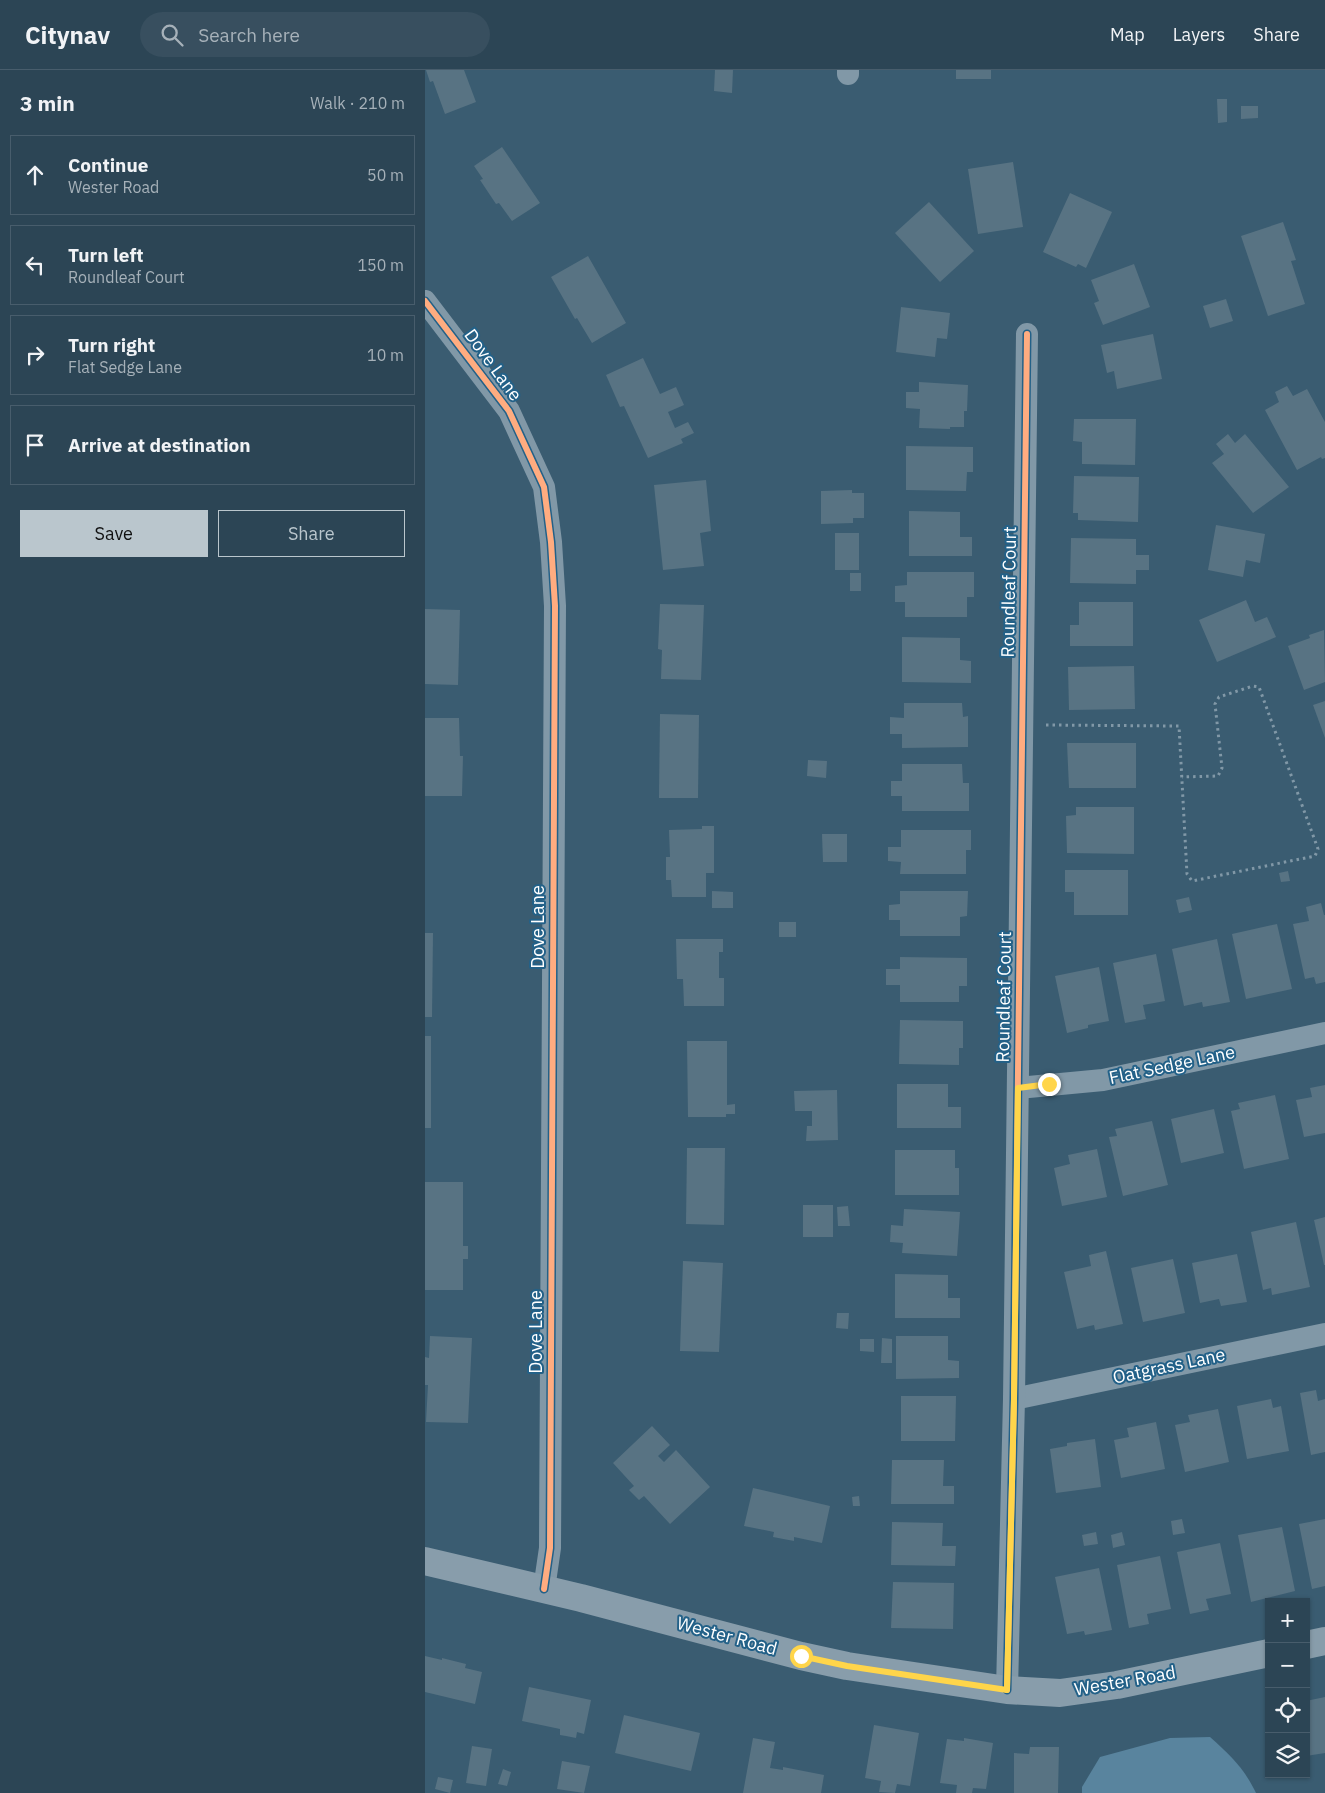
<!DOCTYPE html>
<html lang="en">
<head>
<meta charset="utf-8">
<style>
  :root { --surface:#2c4555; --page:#384f5f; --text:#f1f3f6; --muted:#a6b1b9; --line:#485d6c; --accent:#bac6cd }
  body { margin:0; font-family:"IBM Plex Sans",sans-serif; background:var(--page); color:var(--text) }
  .controls { position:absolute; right:15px; bottom:15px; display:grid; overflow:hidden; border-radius:0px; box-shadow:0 1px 4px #0004 }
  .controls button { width:45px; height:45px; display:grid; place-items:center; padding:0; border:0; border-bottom:1px solid var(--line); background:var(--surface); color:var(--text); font:25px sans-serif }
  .stop { position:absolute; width:15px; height:15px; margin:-11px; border:4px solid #ffd54a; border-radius:50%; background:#fff }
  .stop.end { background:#ffd54a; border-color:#fff; box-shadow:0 1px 5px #0008 }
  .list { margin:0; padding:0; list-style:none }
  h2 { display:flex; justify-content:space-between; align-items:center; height:65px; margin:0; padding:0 20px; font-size:21px }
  h2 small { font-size:16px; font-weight:400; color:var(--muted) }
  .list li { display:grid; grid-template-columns:32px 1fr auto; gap:15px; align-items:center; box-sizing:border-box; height:80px; margin:0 10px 10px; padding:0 10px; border:1px solid var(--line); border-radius:0px }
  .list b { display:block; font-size:19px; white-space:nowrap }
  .list p { margin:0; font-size:16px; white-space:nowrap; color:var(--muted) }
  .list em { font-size:16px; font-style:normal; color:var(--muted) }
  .actions { display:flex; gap:10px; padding:15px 20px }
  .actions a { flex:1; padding:11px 0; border:1px solid var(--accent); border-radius:0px; text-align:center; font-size:18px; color:var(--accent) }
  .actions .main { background:var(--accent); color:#111 }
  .icon { flex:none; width:28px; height:28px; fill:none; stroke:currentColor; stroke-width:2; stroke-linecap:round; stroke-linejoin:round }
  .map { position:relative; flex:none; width:900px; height:1723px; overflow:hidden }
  header { display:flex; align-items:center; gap:30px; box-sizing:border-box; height:70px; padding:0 25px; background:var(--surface); border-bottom:1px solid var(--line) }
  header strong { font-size:24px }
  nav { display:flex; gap:28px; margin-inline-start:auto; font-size:18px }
  .search { width:350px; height:45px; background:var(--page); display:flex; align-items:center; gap:12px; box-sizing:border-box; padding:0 18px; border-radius:28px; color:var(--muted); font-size:19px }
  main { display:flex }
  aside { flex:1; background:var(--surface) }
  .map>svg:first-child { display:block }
  .water { fill:#59849e }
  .building { fill:#587383 }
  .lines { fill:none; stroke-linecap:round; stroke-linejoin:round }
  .path { stroke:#8198a7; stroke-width:3; stroke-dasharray:2.5 4; stroke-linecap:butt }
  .street { stroke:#8198a7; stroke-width:22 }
  .secondary { stroke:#889dab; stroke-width:28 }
  .cycleway-casing { stroke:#236188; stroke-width:9 }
  .cycleway { stroke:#ffac80; stroke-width:6 }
  .route { stroke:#ffd54a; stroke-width:6 }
  .labels { text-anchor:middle; stroke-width:4; stroke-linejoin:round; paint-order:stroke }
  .street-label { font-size:18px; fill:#fff; stroke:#236188 }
</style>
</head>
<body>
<header>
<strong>Citynav</strong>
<div class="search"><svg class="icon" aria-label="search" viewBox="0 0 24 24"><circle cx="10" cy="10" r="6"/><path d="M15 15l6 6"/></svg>Search here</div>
<nav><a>Map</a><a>Layers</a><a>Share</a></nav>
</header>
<main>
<aside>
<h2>3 min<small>Walk · 210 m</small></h2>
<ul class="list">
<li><svg class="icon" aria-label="ahead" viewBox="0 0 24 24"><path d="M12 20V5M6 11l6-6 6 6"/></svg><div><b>Continue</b><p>Wester Road</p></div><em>50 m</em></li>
<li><svg class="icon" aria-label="left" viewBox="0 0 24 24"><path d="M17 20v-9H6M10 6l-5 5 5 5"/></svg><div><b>Turn left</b><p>Roundleaf Court</p></div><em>150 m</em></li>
<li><svg class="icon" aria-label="right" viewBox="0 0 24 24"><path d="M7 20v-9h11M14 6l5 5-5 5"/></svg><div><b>Turn right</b><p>Flat Sedge Lane</p></div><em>10 m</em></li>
<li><svg class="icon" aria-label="arrive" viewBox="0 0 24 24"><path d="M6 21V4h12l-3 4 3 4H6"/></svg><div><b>Arrive at destination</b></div></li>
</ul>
<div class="actions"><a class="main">Save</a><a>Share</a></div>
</aside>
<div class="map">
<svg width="900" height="1723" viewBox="0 0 900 1723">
  <rect width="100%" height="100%" fill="#3a5c71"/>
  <path class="water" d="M785,1667c20,18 34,31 46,56h-174v-6l18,-30 70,-19z"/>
  <g class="building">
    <polygon points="1,0 39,0 51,32 20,44 8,11 5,12"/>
    <polygon points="290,0 308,0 307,23 289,21"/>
    <rect x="531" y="0" width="35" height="9"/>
    <polygon points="792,29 802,29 802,52 793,53"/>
    <polygon points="816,36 833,36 833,48 816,49"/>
    <polygon points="77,77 115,133 87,151 74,133 71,134 55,110 58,109 49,96"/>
    <polygon points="588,92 598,157 553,164 543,99"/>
    <polygon points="645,123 687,142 661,198 653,194 651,197 618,182"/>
    <polygon points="504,132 549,181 515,212 470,163"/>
    <polygon points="858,152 871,190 866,191 880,234 843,246 816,166"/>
    <polygon points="163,186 201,253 167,273 152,248 150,249 126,207"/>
    <polygon points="709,194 725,237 678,255 669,233 674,231 666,210"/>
    <polygon points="801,229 808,251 785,258 778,236"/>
    <polygon points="476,237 525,243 522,269 512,268 510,287 471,282"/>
    <polygon points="728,264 737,309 692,319 689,301 682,303 676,275"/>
    <polygon points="218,288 235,324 251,317 259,335 243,342 250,358 263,352 269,363 256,369 258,373 223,388 199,336 195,337 181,305"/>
    <polygon points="494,312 543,315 542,341 539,341 539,357 525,357 525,359 494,358 495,339 481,338 481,322 494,322"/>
    <polygon points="862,316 868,326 882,319 900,352 900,388 897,389 896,387 872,400 840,340 854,332 850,322"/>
    <polygon points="649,349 711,349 710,395 657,394 657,372 648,371"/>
    <polygon points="803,364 810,373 820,364 864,417 828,443 787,393 799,384 791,374"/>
    <polygon points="481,376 548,377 548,402 542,402 541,421 481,420"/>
    <polygon points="649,406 714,407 713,452 653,450 653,443 648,443"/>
    <polygon points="281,410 286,461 275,463 279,496 238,500 229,415"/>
    <polygon points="427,420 427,423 439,423 439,448 428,448 428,453 396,454 396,421"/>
    <polygon points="484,441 535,442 535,467 547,467 547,486 484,486"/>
    <polygon points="791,455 840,464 835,493 821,490 818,507 783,500"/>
    <rect x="410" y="463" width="24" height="37"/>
    <polygon points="646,468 711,469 711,485 724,485 724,500 711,500 711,514 645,513"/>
    <polygon points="482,502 549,502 549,527 542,527 542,547 480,547 480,532 470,532 470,516 482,515"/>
    <rect x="425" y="503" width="11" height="18"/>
    <polygon points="821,530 830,552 842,547 851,567 792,592 774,550"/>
    <polygon points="654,532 708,532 708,576 645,576 645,555 654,555"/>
    <polygon points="235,534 279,535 276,610 236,609 237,580 233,579"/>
    <polygon points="0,539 35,540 33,615 0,614"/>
    <polygon points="899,560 900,612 879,620 863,576 885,568 884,565"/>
    <polygon points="477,567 535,568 535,590 546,591 546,613 477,612"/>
    <polygon points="709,596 710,639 644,640 643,597"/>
    <polygon points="900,631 900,668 888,635"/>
    <polygon points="479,633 537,633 538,647 543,646 543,677 477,678 477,664 465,664 465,647 479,648"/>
    <polygon points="235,644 274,645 273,728 234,728"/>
    <polygon points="0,648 34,648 35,686 38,686 37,726 0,726"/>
    <polygon points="642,673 711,673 711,718 644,718"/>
    <polygon points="383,690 402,691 401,708 382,706"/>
    <polygon points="477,694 537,694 538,713 544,713 544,741 477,741 477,726 466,726 466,711 477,711"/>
    <polygon points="651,737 709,737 709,784 642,783 641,746 651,745"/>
    <polygon points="277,756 289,756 289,803 281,803 281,827 247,827 246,810 241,810 241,787 245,787 244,760 277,759"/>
    <polygon points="476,760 546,760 546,780 541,780 541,804 475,804 476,792 463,791 463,777 476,777"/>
    <polygon points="397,764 422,764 422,792 398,792"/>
    <polygon points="640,800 703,800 703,845 649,845 649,822 640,822"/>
    <polygon points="863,801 865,811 856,812 854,803"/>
    <polygon points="287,821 308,822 308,838 287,838"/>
    <polygon points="475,821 543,821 542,846 535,847 535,866 475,866 475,850 464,850 464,835 475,834"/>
    <polygon points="764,827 767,840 754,843 751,830"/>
    <polygon points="896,833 899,845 900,845 900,912 891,914 889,907 880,909 868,854 884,851 881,837"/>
    <rect x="354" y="852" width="17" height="15"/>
    <polygon points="852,854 867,919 821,929 807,864"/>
    <polygon points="0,863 8,863 7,947 0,947"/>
    <polygon points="251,869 298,869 298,882 294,882 294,908 299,908 299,936 259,936 258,909 252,909"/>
    <polygon points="792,869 805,932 778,937 777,932 759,936 747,879"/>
    <polygon points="731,884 740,931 718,935 721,949 700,953 688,893"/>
    <polygon points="475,887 542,888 542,916 534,916 534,932 475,932 475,915 461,915 461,899 475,899"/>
    <polygon points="674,897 684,951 663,955 663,958 642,963 630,906"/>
    <polygon points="475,950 538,951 538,978 534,978 534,995 474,994"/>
    <rect x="0" y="966" width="6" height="92"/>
    <polygon points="262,971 302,971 302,1035 310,1034 310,1044 301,1044 301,1047 263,1047"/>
    <polygon points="472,1014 523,1014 523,1037 536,1037 536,1058 472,1058"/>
    <polygon points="900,1015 900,1063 879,1067 871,1030 887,1027 885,1018"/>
    <polygon points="412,1020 413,1070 381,1071 382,1056 387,1056 387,1041 370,1041 369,1021"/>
    <polygon points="850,1025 864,1089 819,1099 806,1041 815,1039 813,1033"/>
    <polygon points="789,1039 799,1083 756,1093 746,1049"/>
    <polygon points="727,1051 743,1115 698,1126 684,1067 692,1066 690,1059"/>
    <polygon points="262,1078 300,1078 299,1155 261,1154"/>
    <polygon points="672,1079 682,1127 637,1136 629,1098 645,1094 643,1085"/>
    <polygon points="470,1080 530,1080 530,1098 534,1098 534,1125 470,1125"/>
    <polygon points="0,1112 38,1112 38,1176 43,1176 43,1189 38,1189 38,1220 0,1220"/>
    <rect x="378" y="1135" width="30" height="32"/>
    <polygon points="423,1136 425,1156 413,1156 412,1137"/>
    <polygon points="479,1139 535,1142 532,1186 477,1183 478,1173 465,1172 466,1155 478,1156"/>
    <polygon points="900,1147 900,1195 899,1195 889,1150"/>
    <polygon points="871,1152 885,1217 847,1225 846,1218 838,1220 826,1162"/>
    <polygon points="681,1181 698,1254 670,1260 669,1255 652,1259 639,1202 666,1196 664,1185"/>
    <polygon points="812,1184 822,1232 796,1236 794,1229 775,1233 767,1193"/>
    <polygon points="748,1189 760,1243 718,1252 706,1198"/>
    <polygon points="258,1191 298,1193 294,1282 255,1281"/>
    <polygon points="470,1204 523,1205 523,1228 535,1228 535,1248 470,1248"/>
    <polygon points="412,1243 424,1243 423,1259 411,1258"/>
    <polygon points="5,1266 47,1268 43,1353 1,1352 3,1315 0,1315 0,1287 4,1288"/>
    <polygon points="471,1266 523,1266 523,1290 534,1291 534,1308 471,1309"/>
    <polygon points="457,1268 467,1269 467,1293 456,1293"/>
    <polygon points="435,1269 449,1269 449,1282 435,1281"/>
    <polygon points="891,1320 893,1331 900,1329 900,1382 886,1385 875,1323"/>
    <polygon points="476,1326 531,1326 530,1371 476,1371"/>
    <polygon points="846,1329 848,1338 856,1336 864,1381 822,1389 812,1336"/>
    <polygon points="793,1339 804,1392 760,1402 750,1355 765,1352 763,1345"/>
    <polygon points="731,1352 740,1399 696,1408 689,1370 704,1367 702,1358"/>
    <polygon points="227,1356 245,1375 233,1386 239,1392 251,1380 285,1417 245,1454 219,1426 214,1430 204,1420 209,1416 188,1393"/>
    <polygon points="670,1369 676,1417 631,1423 625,1379 642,1376 642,1373"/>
    <polygon points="467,1390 519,1390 518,1416 529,1416 529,1434 466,1434"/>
    <polygon points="328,1418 405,1436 397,1473 369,1467 369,1471 348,1467 349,1462 319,1456"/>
    <polygon points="434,1426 435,1436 428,1436 427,1427"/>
    <polygon points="757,1449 760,1463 748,1465 746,1451"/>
    <polygon points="900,1449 900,1516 887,1519 874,1454"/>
    <polygon points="467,1452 518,1453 517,1476 531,1476 530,1496 466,1495"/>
    <polygon points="857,1457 870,1521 826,1532 813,1465"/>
    <polygon points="671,1462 673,1474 659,1476 657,1465"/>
    <polygon points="697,1462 700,1475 688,1478 686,1465"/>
    <polygon points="795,1473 806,1524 781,1529 784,1540 765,1544 752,1482"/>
    <polygon points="735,1486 746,1539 722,1544 724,1554 704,1558 692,1495"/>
    <polygon points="674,1498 687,1560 660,1565 659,1561 642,1564 630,1507"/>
    <polygon points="468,1512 529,1513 528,1559 466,1558"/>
    <polygon points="0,1586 17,1590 17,1588 41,1594 40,1598 57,1602 50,1634 0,1622"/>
    <polygon points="104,1617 166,1630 159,1664 152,1662 151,1668 141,1666 135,1665 135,1659 97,1651"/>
    <polygon points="900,1627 900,1683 881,1686 881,1631"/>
    <polygon points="199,1645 275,1663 266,1701 190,1683"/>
    <polygon points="449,1655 494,1663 485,1716 472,1714 470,1723 454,1722 456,1711 440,1708"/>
    <polygon points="328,1668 350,1672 345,1698 358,1700 358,1697 399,1705 396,1723 318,1723"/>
    <polygon points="539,1668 568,1673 561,1719 548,1718 547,1723 531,1723 532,1715 515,1713 522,1669 539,1671"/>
    <polygon points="47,1676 67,1679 61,1716 41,1713"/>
    <polygon points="605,1677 634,1677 633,1723 589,1723 589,1683 604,1684"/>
    <polygon points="137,1691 165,1696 159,1723 132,1719"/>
    <polygon points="78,1699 86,1702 82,1716 73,1714"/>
    <polygon points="13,1707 28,1710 25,1723 10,1719"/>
  </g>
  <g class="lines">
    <polyline class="path" points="621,655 754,656 762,804 767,811 890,786 893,779 834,617 828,616 794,627 790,634 797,698 793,706 757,707"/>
    <g class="street">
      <polyline points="423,0 423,4"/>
      <polyline points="0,231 84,341 119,417 126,472 130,536 125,1478 119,1519"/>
      <polyline points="593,1018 678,1010 900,963"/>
      <polyline points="589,1329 900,1264"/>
      <polyline points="582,1620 589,1329 602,264"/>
    </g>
    <g class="secondary">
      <polyline points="0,1491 156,1528 376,1586 422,1596 582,1620 635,1623 692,1615 844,1583"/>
      <polyline points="881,1575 900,1571"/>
    </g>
    <defs>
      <g id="cycleway">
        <polyline points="0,231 84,341 119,417 126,472 130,536 125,1478 119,1519"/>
        <polyline points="582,1620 589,1329 602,264"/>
      </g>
    </defs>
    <use href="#cycleway" class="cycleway-casing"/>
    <use href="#cycleway" class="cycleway"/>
  </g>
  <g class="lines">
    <polyline class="route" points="376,1586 422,1596 582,1620 589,1329 593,1018 624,1014"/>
  </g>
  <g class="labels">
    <g class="street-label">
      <text transform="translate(68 295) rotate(54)" y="6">Dove Lane</text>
      <text transform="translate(584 522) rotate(-89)" y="6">Roundleaf Court</text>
      <text transform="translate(113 857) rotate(-90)" y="6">Dove Lane</text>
      <text transform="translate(579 927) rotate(-89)" y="6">Roundleaf Court</text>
      <text transform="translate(747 995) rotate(-12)" y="6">Flat Sedge Lane</text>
      <text transform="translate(111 1262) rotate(-90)" y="6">Dove Lane</text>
      <text transform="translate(744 1296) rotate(-12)" y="6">Oatgrass Lane</text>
      <text transform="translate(302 1566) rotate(15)" y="6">Wester Road</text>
      <text transform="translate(700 1611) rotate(-10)" y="6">Wester Road</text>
    </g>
  </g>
</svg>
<div class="controls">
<button>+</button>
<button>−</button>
<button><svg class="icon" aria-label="locate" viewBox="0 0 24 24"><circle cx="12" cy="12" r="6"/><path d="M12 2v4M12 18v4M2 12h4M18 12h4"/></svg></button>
<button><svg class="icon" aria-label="layers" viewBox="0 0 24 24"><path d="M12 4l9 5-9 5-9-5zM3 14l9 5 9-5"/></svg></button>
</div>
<div class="stop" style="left:376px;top:1586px"></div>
<div class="stop end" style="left:624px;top:1014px"></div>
</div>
</main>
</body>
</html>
